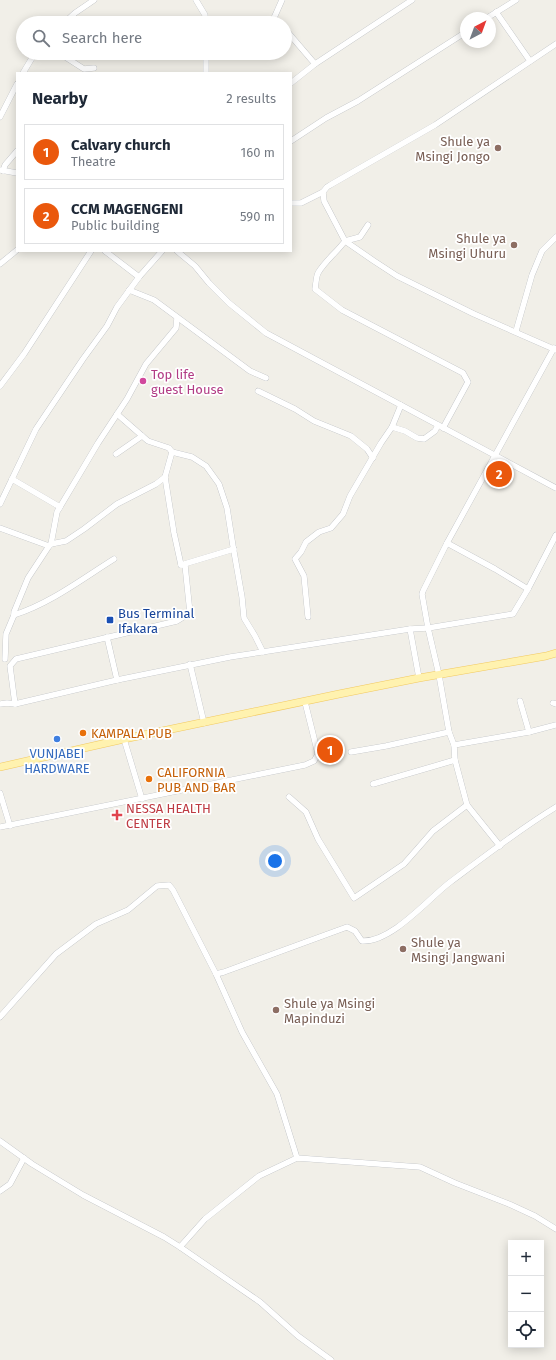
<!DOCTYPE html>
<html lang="en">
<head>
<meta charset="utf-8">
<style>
  :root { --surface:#fff; --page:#f2f2f3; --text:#1f2937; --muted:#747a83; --line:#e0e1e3; --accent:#ea580c }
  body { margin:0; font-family:"Fira Sans",sans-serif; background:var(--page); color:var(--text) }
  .controls { position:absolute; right:12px; bottom:12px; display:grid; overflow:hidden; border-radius:0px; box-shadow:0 2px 10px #0003 }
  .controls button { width:36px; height:36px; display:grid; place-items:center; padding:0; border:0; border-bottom:1px solid var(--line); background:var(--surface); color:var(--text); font:20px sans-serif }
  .compass { position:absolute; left:460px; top:12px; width:36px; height:36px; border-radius:50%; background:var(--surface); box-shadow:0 2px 10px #0003; rotate:41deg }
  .you { position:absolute; left:275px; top:861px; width:14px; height:14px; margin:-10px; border:3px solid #fff; border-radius:50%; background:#1a73e8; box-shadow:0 0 0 6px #1a73e833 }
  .badge { display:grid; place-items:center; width:26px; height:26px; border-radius:50%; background:var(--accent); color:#fff; font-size:13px; font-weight:700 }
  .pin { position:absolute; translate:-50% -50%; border:2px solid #fff; box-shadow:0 1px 4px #0006 }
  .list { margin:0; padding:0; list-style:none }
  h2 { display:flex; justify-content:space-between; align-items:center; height:52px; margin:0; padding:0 16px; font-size:17px }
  h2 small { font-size:13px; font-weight:400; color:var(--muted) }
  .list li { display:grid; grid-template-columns:26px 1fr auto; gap:12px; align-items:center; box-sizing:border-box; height:56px; margin:0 8px 8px; padding:0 8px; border:1px solid var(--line); border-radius:0px }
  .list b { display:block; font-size:15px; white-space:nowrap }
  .list p { margin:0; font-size:13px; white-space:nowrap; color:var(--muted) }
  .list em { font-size:13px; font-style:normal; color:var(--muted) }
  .icon { flex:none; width:22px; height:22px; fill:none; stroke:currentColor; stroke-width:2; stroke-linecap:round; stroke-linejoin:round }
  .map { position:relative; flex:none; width:556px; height:1360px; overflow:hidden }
  .search { position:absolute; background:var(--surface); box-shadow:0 2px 10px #0003; left:16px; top:16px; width:276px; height:44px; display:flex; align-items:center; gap:10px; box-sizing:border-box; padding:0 14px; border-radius:22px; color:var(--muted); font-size:15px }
  .panel { position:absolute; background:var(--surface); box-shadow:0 2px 10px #0003; left:16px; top:72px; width:276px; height:180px; border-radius:0px }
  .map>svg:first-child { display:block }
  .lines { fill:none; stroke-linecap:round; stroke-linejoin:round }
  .minor-casing { stroke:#b5b8bc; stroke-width:6 }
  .major-casing { stroke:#f2c960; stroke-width:8 }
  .minor { stroke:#fff; stroke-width:5.5 }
  .major { stroke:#fff2af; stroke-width:7 }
  .education-dot { fill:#8d6e63; stroke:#fff; stroke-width:1.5 }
  .hotel-dot { fill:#d1479c; stroke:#fff; stroke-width:1.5 }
  .transit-dot { fill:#1a4fb4; stroke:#fff; stroke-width:1.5 }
  .food-dot { fill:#e8710a; stroke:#fff; stroke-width:1.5 }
  .shop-dot { fill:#3f7fe0; stroke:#fff; stroke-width:1.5 }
  .health-dot { fill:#e0444e; stroke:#fff; stroke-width:1.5 }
  .labels { text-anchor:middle; stroke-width:3.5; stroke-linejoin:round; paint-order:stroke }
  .education-label { font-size:13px; fill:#785e54; stroke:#fff; text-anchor:end }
  .hotel-label { font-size:13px; fill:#b23c85; stroke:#fff; text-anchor:start }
  .transit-label { font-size:13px; fill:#164399; stroke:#fff; text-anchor:start }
  .food-label { font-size:13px; fill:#c56008; stroke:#fff; text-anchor:start }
  .shop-label { font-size:13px; fill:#366cbe; stroke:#fff }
  .health-label { font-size:13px; fill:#be3a42; stroke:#fff; text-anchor:start }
</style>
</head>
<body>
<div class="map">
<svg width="556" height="1360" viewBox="0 0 556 1360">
  <rect width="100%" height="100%" fill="#f1efe8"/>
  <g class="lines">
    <defs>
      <g id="minor">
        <polyline points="196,0 205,15 205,23"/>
        <polyline points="496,12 530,61"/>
        <polyline points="274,18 279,23"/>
        <polyline points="487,18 516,0"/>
        <polyline points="64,23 75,13 94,0"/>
        <polyline points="269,23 274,18 282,0"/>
        <polyline points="285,29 315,64"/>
        <polyline points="556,44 435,125 332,184 327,187 323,192 324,201 345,241 374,261 397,276 474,314 556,350"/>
        <polyline points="59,53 84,69 94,68"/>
        <polyline points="206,53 206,73"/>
        <polyline points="23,73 35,53"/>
        <polyline points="291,83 315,64 412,0"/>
        <polyline points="0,117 17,84"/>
        <polyline points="291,141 326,118 358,101 466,32"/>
        <polyline points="0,170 17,173"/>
        <polyline points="3,171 5,165 17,151"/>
        <polyline points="291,203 301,203 323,192"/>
        <path d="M368,225l-8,12 -15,4c-8,11 -20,20 -27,32 -2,4 -2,11 -3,16l27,21 121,63 5,9 -25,46"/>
        <polyline points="105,251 139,277"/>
        <polyline points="177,251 195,266 209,283 229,303 266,333 556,488"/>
        <polyline points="0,264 17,250"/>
        <polyline points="129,290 154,300 250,371 266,378"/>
        <polyline points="516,331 532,275 542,251 556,237"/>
        <polyline points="0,386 24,354 91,251"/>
        <polyline points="258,391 295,409 314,421 351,436 367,449 373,458"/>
        <polyline points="117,414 148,441 169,448 172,452"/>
        <polyline points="392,427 405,431 417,438 424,439 435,431 438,425"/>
        <polyline points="116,454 142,436"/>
        <polyline points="165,477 174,533 181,565 234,549"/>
        <polyline points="12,479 60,507"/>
        <polyline points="0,504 36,429 83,359 107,326 117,307 139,277 162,251"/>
        <polyline points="0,528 49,546 51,544 66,541 84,529 117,504 156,484 165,477 172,452 192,457 206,466 219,484 227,508 233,546 242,597 244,618 255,636 263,652"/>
        <polyline points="447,543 495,569 528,589"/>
        <polyline points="51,544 57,512 98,443 127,399 146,364 176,328 177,318"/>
        <path d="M14,615c37,-12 68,-36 100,-56"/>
        <polyline points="308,617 304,576 295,559 301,552 306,542 319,532 331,528 343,514 350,496 381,443 392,427 401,405"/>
        <polyline points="410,629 419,678"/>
        <polyline points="107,637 117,680"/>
        <polyline points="5,659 6,634 14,615 14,612 28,578 49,546"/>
        <polyline points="190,664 204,723"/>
        <polyline points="520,701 529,732"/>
        <polyline points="553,703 556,704"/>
        <polyline points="0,704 7,703 15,704 117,680 230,657 410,629 428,628 513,614 528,589 556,535"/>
        <polyline points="15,704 10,666 16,659 177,621 190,613 185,565 181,565"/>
        <polyline points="124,739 142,799"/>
        <polyline points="454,745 529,732 556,725"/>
        <polyline points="351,752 386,746 449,732"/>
        <polyline points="373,784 455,760"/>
        <polyline points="0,793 10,826"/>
        <polyline points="289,797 306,812 318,839 354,898 404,864 433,831 467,805"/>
        <polyline points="0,827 305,765 314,761 318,754 305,702"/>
        <polyline points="500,846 467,805 455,760 454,745 449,732 439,675 428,628 422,594 423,591 447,543 554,348"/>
        <path d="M216,974l8,-2 123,-45 8,4 7,10c30,1 65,-41 87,-58 35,-26 69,-53 107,-76"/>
        <polyline points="0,1017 56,954 96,924 128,910 157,886 169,885 173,890 216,974 242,1032 277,1094 297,1158"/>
        <polyline points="0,1141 32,1164 83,1195 164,1237 180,1247 260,1302 298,1336 331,1360"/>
        <polyline points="0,1191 10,1184 24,1158"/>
        <polyline points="180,1247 205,1219 259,1176 297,1158 420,1167 455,1183 509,1204 535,1216 556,1229"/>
      </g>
      <polyline id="major" points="0,767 124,739 339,694 419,678 546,656 556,653"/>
    </defs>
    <use href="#minor" class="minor-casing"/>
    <use href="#major" class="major-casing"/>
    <use href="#minor" class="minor"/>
    <use href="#major" class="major"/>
  </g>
  <g class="education-dot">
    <circle cx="498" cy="148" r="4"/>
    <circle cx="514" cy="245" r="4"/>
    <circle cx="403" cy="949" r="4"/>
    <circle cx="276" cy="1010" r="4"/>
  </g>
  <circle class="hotel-dot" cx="143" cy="381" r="4"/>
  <rect class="transit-dot" x="106" y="616" width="8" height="8" rx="2"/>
  <g class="food-dot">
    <circle cx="83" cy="733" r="4"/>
    <circle cx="149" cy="779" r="4"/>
  </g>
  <circle class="shop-dot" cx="57" cy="739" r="4"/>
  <path class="health-dot" d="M115 809h4v4h4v4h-4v4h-4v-4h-4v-4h4z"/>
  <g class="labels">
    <g class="education-label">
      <text x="490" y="146">Shule ya<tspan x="490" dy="15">Msingi Jongo</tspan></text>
      <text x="506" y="243">Shule ya<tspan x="506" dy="15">Msingi Uhuru</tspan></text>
      <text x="411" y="947" text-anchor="start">Shule ya<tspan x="411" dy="15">Msingi Jangwani</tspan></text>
      <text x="284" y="1008" text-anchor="start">Shule ya Msingi<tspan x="284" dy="15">Mapinduzi</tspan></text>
    </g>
    <g class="hotel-label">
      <text x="151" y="379">Top life<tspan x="151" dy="15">guest House</tspan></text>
    </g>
    <g class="transit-label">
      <text x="118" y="618">Bus Terminal<tspan x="118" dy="15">Ifakara</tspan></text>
    </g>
    <g class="food-label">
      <text x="91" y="738">KAMPALA PUB</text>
      <text x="157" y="777">CALIFORNIA<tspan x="157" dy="15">PUB AND BAR</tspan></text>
    </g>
    <g class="shop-label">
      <text x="57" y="758">VUNJABEI<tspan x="57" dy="15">HARDWARE</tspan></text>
    </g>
    <g class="health-label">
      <text x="126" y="813">NESSA HEALTH<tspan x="126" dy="15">CENTER</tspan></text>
    </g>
  </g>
</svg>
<div class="controls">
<button>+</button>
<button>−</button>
<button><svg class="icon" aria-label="locate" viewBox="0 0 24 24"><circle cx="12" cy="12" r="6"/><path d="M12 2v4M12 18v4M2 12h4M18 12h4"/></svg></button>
</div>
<svg class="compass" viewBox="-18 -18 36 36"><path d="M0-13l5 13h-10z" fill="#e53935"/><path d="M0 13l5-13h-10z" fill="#747a83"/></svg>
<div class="you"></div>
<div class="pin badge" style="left:330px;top:750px">1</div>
<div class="pin badge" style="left:499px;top:474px">2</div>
<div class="search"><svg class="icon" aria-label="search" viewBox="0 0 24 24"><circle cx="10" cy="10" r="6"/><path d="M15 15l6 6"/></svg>Search here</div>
<section class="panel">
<h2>Nearby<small>2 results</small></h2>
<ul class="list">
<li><span class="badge">1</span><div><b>Calvary church</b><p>Theatre</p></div><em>160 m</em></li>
<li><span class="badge">2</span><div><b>CCM MAGENGENI</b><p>Public building</p></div><em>590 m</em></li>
</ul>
</section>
</div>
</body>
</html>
